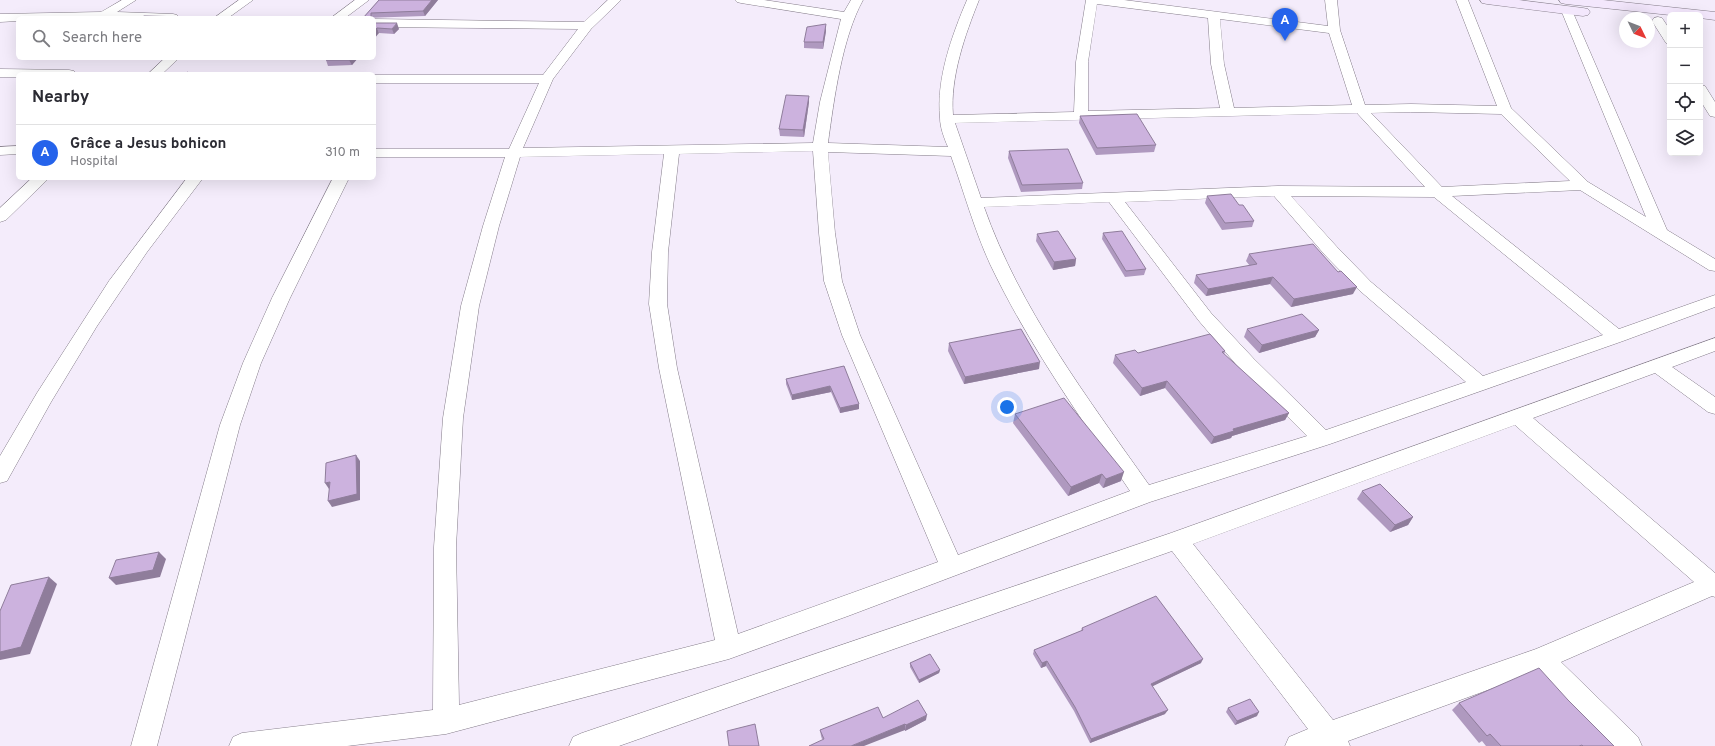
<!DOCTYPE html>
<html lang="en">
<head>
<meta charset="utf-8">
<style>
  :root { --surface:#fff; --page:#f7f7f7; --text:#2b2b33; --muted:#7c7c81; --line:#e1e1e2; --accent:#2563eb }
  body { margin:0; font-family:Overpass,sans-serif; background:var(--page); color:var(--text) }
  .controls { position:absolute; right:12px; top:12px; display:grid; overflow:hidden; border-radius:6px; box-shadow:0 4px 16px #0002 }
  .controls button { width:36px; height:36px; display:grid; place-items:center; padding:0; border:0; border-bottom:1px solid var(--line); background:var(--surface); color:var(--text); font:20px sans-serif }
  .compass { position:absolute; left:1619px; top:12px; width:36px; height:36px; border-radius:50%; background:var(--surface); box-shadow:0 4px 16px #0002; rotate:133deg }
  .you { position:absolute; left:1007px; top:407px; width:14px; height:14px; margin:-10px; border:3px solid #fff; border-radius:50%; background:#1a73e8; box-shadow:0 0 0 6px #1a73e833 }
  .badge { display:grid; place-items:center; width:26px; height:26px; border-radius:50%; background:var(--accent); color:#fff; font-size:13px; font-weight:700 }
  .pin { position:absolute; translate:-50% -33px; filter:drop-shadow(0 1px 2px #0008) }
  .pin::after { content:''; position:absolute; top:21px; width:14px; height:12px; background:inherit; clip-path:polygon(0 0,100% 0,50% 100%) }
  .list { margin:0; padding:0; list-style:none }
  h2 { display:flex; justify-content:space-between; align-items:center; height:52px; margin:0; padding:0 16px; font-size:17px }
  h2 small { font-size:13px; font-weight:400; color:var(--muted) }
  .list li { display:grid; grid-template-columns:26px 1fr auto; gap:12px; align-items:center; box-sizing:border-box; height:56px; padding:0 16px; border-top:1px solid var(--line) }
  .list b { display:block; font-size:15px; white-space:nowrap }
  .list p { margin:0; font-size:13px; white-space:nowrap; color:var(--muted) }
  .list em { font-size:13px; font-style:normal; color:var(--muted) }
  .icon { flex:none; width:22px; height:22px; fill:none; stroke:currentColor; stroke-width:2; stroke-linecap:round; stroke-linejoin:round }
  .map { position:relative; flex:none; width:1715px; height:746px; overflow:hidden }
  .search { position:absolute; background:var(--surface); box-shadow:0 4px 16px #0002; left:16px; top:16px; width:360px; height:44px; display:flex; align-items:center; gap:10px; box-sizing:border-box; padding:0 14px; border-radius:6px; color:var(--muted); font-size:15px }
  .panel { position:absolute; background:var(--surface); box-shadow:0 4px 16px #0002; left:16px; top:72px; width:360px; height:108px; border-radius:6px }
  .map>svg:first-child { display:block }
  .lines { fill:none; stroke-linecap:round; stroke-linejoin:round }
  .minor-casing { stroke:#847c89; stroke-width:1 }
  .secondary-casing { stroke:#847c89; stroke-width:1 }
  .minor { fill:#fff; fill-rule:evenodd }
  .secondary { fill:#f3e7fc; fill-rule:evenodd }
  .wall { fill:#af99bf }
  .shaded-wall { fill:#8f7d9b }
  .building { fill:#ccb2de; stroke:#8f7d9b }
</style>
</head>
<body>
<div class="map">
<svg width="1715" height="746" viewBox="0 0 1715 746">
  <rect width="100%" height="100%" fill="#f4ecfb"/>
  <g class="lines">
    <defs>
      <g id="minor">
        <polygon points="122,0 136,0 117,12 173,14 177,15 179,18 18,18 18,21 0,22 0,14 101,12"/>
        <polygon points="239,0 253,0 228,18 214,18"/>
        <polygon points="355,0 369,0 345,18 331,18"/>
        <path d="M608,0h13l-30,29 -38,50 -30,69 290,-5 7,-41 21,-83 -100,-16 -4,-1 -2,-2h29l80,12 7,-12h12c-21,38 -29,99 -35,143l120,4c-4,-9 -8,-20 -8,-29 -4,-39 12,-83 27,-118h12c-14,35 -29,77 -26,115l121,-3 2,-50 10,-62h38l204,26 -3,-26h12l3,30 25,75 46,-1 86,2 -41,-106h12l43,108 77,74 58,35 -85,-207 2,-2h8l96,222 48,29v12l-6,-1 -129,-80 -128,6 167,133 96,-34v12l-92,34 -293,103 -180,58 -302,114 -119,43 -283,75 -99,12h-118l4,-9 9,-4 191,-23 1,-163 9,-129 18,-112 22,-80 22,-69h-131v-8h135l30,-66h-165v-8h169l35,-46 -204,-2v-8l210,3zM1097,4l111,14 3,46 9,44 -132,3v-49zM1220,19l109,14 23,72 -118,3 -10,-44zM1411,112l90,2 69,67 -128,6 -71,-74zM1357,113l68,74 -147,-1 -297,12 -26,-75zM813,151l6,82 5,48 18,54 96,227 -200,72 -61,-266 -10,-64 1,-52 11,-98zM828,152l123,4c13,36 23,73 39,108 38,80 91,154 140,227l-172,64 -98,-220 -18,-54 -7,-48zM664,154l-12,98 -3,52 10,64 56,272 -256,65 -3,-158 7,-129 16,-112 20,-80 21,-69zM1274,196l51,59 34,35 107,92 -140,48 -72,-71 -43,-46 -86,-111zM1291,196l143,1 169,138 -120,41 -112,-94 -34,-35zM1109,202l90,119 41,48 67,67 -158,49c-62,-88 -129,-176 -165,-278z"/>
        <polygon points="1658,17 1662,18 1670,30 1670,44 1666,43 1652,21 1654,18"/>
        <polygon points="165,58 179,58 162,74 148,74"/>
        <polygon points="0,69 69,70 74,71 75,74 18,74 18,77 0,77"/>
        <polygon points="1700,85 1705,86 1715,102 1715,117 1710,116 1700,100"/>
        <polygon points="18,146 18,154 0,155 0,147"/>
        <polygon points="32,178 49,178 6,220 0,222 0,208"/>
        <polygon points="187,178 203,178 147,252 97,326 51,402 7,481 0,483 0,456 37,393 109,281"/>
        <polygon points="333,178 349,178 290,298 261,363 240,425 157,746 131,746 220,425 243,363 272,298"/>
        <path d="M1715,338v13l-43,16 43,30v17l-7,-2 -53,-39 -122,45 182,155v24l-3,-1 -151,66 77,75 4,9h-32l-73,-74 -189,69 2,5h-65l4,-9 19,-8 -136,-178 -553,195h-50l4,-9 9,-4 589,-200zM1515,425l179,157 -158,67 -203,71 -140,-176z"/>
      </g>
      <g id="secondary">
        <polygon points="1480,0 1519,0 1583,8 1588,9 1590,12 1588,15 1583,16 1487,4 1482,3"/>
        <polygon points="1559,0 1603,0 1715,12 1715,20 1700,18 1700,15 1670,15 1566,4 1561,3"/>
      </g>
    </defs>
    <use href="#minor" class="minor-casing"/>
    <use href="#secondary" class="secondary-casing"/>
    <use href="#minor" class="minor"/>
    <use href="#secondary" class="secondary"/>
  </g>
  <g class="wall">
    <polygon points="379,0 438,0 425,16 363,18"/>
    <polygon points="374,23 399,29 394,34 379,33"/>
    <polygon points="826,31 823,49 804,48 804,42"/>
    <polygon points="328,58 358,58 352,65 328,66 326,60"/>
    <polygon points="809,96 809,102 804,137 780,136 779,129"/>
    <polygon points="1080,116 1156,145 1154,152 1096,155 1079,123"/>
    <polygon points="1009,151 1083,183 1082,189 1021,192 1008,158"/>
    <polygon points="1207,196 1239,205 1254,221 1252,227 1222,230 1205,203"/>
    <polygon points="1103,233 1146,269 1144,275 1125,277 1102,239"/>
    <polygon points="1037,234 1076,259 1075,266 1053,270 1036,241"/>
    <polygon points="1249,254 1353,294 1291,307 1270,284 1206,296 1194,283 1196,275 1250,266 1246,261"/>
    <polygon points="1247,329 1319,330 1315,337 1259,353 1244,337"/>
    <polygon points="949,343 1039,369 964,384 948,351"/>
    <polygon points="1225,351 1224,355 1289,413 1285,420 1232,436 1231,438 1211,444 1165,388 1140,396 1113,363 1115,355 1138,353"/>
    <polygon points="844,366 859,409 840,413 831,392 792,400 786,384 786,379"/>
    <polygon points="1015,414 1121,481 1103,488 1099,483 1068,496 1013,423"/>
    <polygon points="1362,491 1413,517 1408,525 1390,532 1357,499"/>
    <polygon points="1082,628 1201,663 1152,686 1165,714 1090,743 1074,711 1046,666 1041,668 1033,654 1034,650 1081,631"/>
    <polygon points="910,663 940,670 939,673 919,683 910,667"/>
    <polygon points="1568,700 1614,746 1486,746 1482,741 1479,743 1452,710 1459,703"/>
    <polygon points="1228,708 1257,716 1235,725 1226,712"/>
    <polygon points="883,718 926,720 905,731 905,730 822,739 821,736 820,730"/>
  </g>
  <g class="shaded-wall">
    <polygon points="432,0 438,0 425,16 423,11"/>
    <polygon points="397,23 399,29 394,34 392,29"/>
    <polygon points="826,24 826,31 823,49 823,42"/>
    <polygon points="377,28 379,33 374,39 374,31"/>
    <polygon points="351,58 358,58 352,65 349,60"/>
    <polygon points="809,96 809,102 804,137 803,130"/>
    <polygon points="1076,259 1075,266 1053,270 1054,262"/>
    <polygon points="1273,277 1270,284 1206,296 1208,289"/>
    <polygon points="1357,287 1353,294 1291,307 1294,299"/>
    <polygon points="1319,330 1315,337 1259,353 1262,345"/>
    <polygon points="1040,362 1039,369 964,384 965,377"/>
    <polygon points="1167,381 1165,388 1140,396 1142,388"/>
    <polygon points="830,386 831,392 792,400 792,395"/>
    <polygon points="859,404 859,409 840,413 840,408"/>
    <polygon points="1289,413 1285,420 1232,436 1231,438 1211,444 1214,437 1233,429"/>
    <polygon points="356,455 360,461 360,500 332,507 328,501"/>
    <polygon points="1124,472 1121,481 1103,488 1106,479"/>
    <polygon points="1102,474 1099,483 1068,496 1071,487"/>
    <polygon points="330,482 329,489 325,483"/>
    <polygon points="1413,517 1408,525 1390,532 1395,525"/>
    <polygon points="159,552 166,559 160,577 116,585 109,578"/>
    <polygon points="49,577 57,584 30,654 0,660 0,652"/>
    <polygon points="1203,659 1201,663 1149,688 1151,684"/>
    <polygon points="1047,661 1046,666 1041,668 1042,663"/>
    <polygon points="940,670 939,673 919,683 919,680"/>
    <polygon points="1168,710 1165,714 1090,743 1091,739"/>
    <polygon points="1259,712 1257,716 1235,725 1237,721"/>
    <polygon points="927,715 926,720 905,731 906,725"/>
    <polygon points="905,724 905,730 864,746 851,746"/>
  </g>
  <g class="building">
    <polygon points="379,0 432,0 423,11 371,13 371,18 363,18"/>
    <polygon points="144,16 189,17 188,18 141,18"/>
    <polygon points="374,23 397,23 392,29 377,28 374,31"/>
    <polygon points="826,24 823,42 804,42 807,27"/>
    <polygon points="328,58 351,58 349,60 326,60"/>
    <polygon points="187,72 191,74 186,74"/>
    <polygon points="786,95 809,96 803,130 779,129"/>
    <polygon points="1137,114 1156,145 1097,148 1080,116"/>
    <polygon points="1068,149 1083,183 1022,185 1009,151"/>
    <polygon points="1231,194 1239,205 1243,205 1254,221 1225,223 1207,196"/>
    <polygon points="1058,231 1076,259 1054,262 1037,234"/>
    <polygon points="1122,231 1146,269 1126,271 1103,233"/>
    <polygon points="1313,244 1338,272 1341,271 1357,287 1294,299 1273,277 1208,289 1196,275 1257,264 1249,254"/>
    <polygon points="1302,314 1319,330 1262,345 1247,329"/>
    <polygon points="1021,329 1040,362 965,377 949,343"/>
    <polygon points="1210,334 1225,351 1222,352 1289,413 1233,429 1234,431 1214,437 1167,381 1142,388 1115,355 1135,350 1138,353"/>
    <polygon points="844,366 859,404 840,408 830,386 792,395 786,379"/>
    <polygon points="1064,398 1124,472 1106,479 1102,474 1071,487 1015,414"/>
    <polygon points="356,455 357,494 328,501 330,482 325,483 326,463"/>
    <polygon points="1380,484 1413,517 1395,525 1362,491"/>
    <polygon points="159,552 153,570 109,578 116,560"/>
    <polygon points="49,577 21,647 0,652 0,611 11,585"/>
    <polygon points="1156,596 1203,659 1151,684 1168,710 1091,739 1075,707 1047,661 1042,663 1034,650 1083,630 1082,628"/>
    <polygon points="930,654 940,670 919,680 910,663"/>
    <polygon points="1539,668 1568,700 1614,746 1583,746 1582,745 1579,746 1501,746 1490,734 1487,736 1459,703"/>
    <polygon points="1250,699 1259,712 1237,721 1228,708"/>
    <polygon points="918,700 927,715 906,725 905,724 851,746 809,746 824,739 820,730 878,707 883,718"/>
    <polygon points="755,724 759,746 729,746 727,731"/>
  </g>
</svg>
<div class="controls">
<button>+</button>
<button>−</button>
<button><svg class="icon" aria-label="locate" viewBox="0 0 24 24"><circle cx="12" cy="12" r="6"/><path d="M12 2v4M12 18v4M2 12h4M18 12h4"/></svg></button>
<button><svg class="icon" aria-label="layers" viewBox="0 0 24 24"><path d="M12 4l9 5-9 5-9-5zM3 14l9 5 9-5"/></svg></button>
</div>
<svg class="compass" viewBox="-18 -18 36 36"><path d="M0-13l5 13h-10z" fill="#e53935"/><path d="M0 13l5-13h-10z" fill="#7c7c81"/></svg>
<div class="you"></div>
<div class="pin badge" style="left:1285px;top:41px">A</div>
<div class="search"><svg class="icon" aria-label="search" viewBox="0 0 24 24"><circle cx="10" cy="10" r="6"/><path d="M15 15l6 6"/></svg>Search here</div>
<section class="panel">
<h2>Nearby<small></small></h2>
<ul class="list">
<li><span class="badge">A</span><div><b>Grâce a Jesus bohicon</b><p>Hospital</p></div><em>310 m</em></li>
</ul>
</section>
</div>
</body>
</html>
